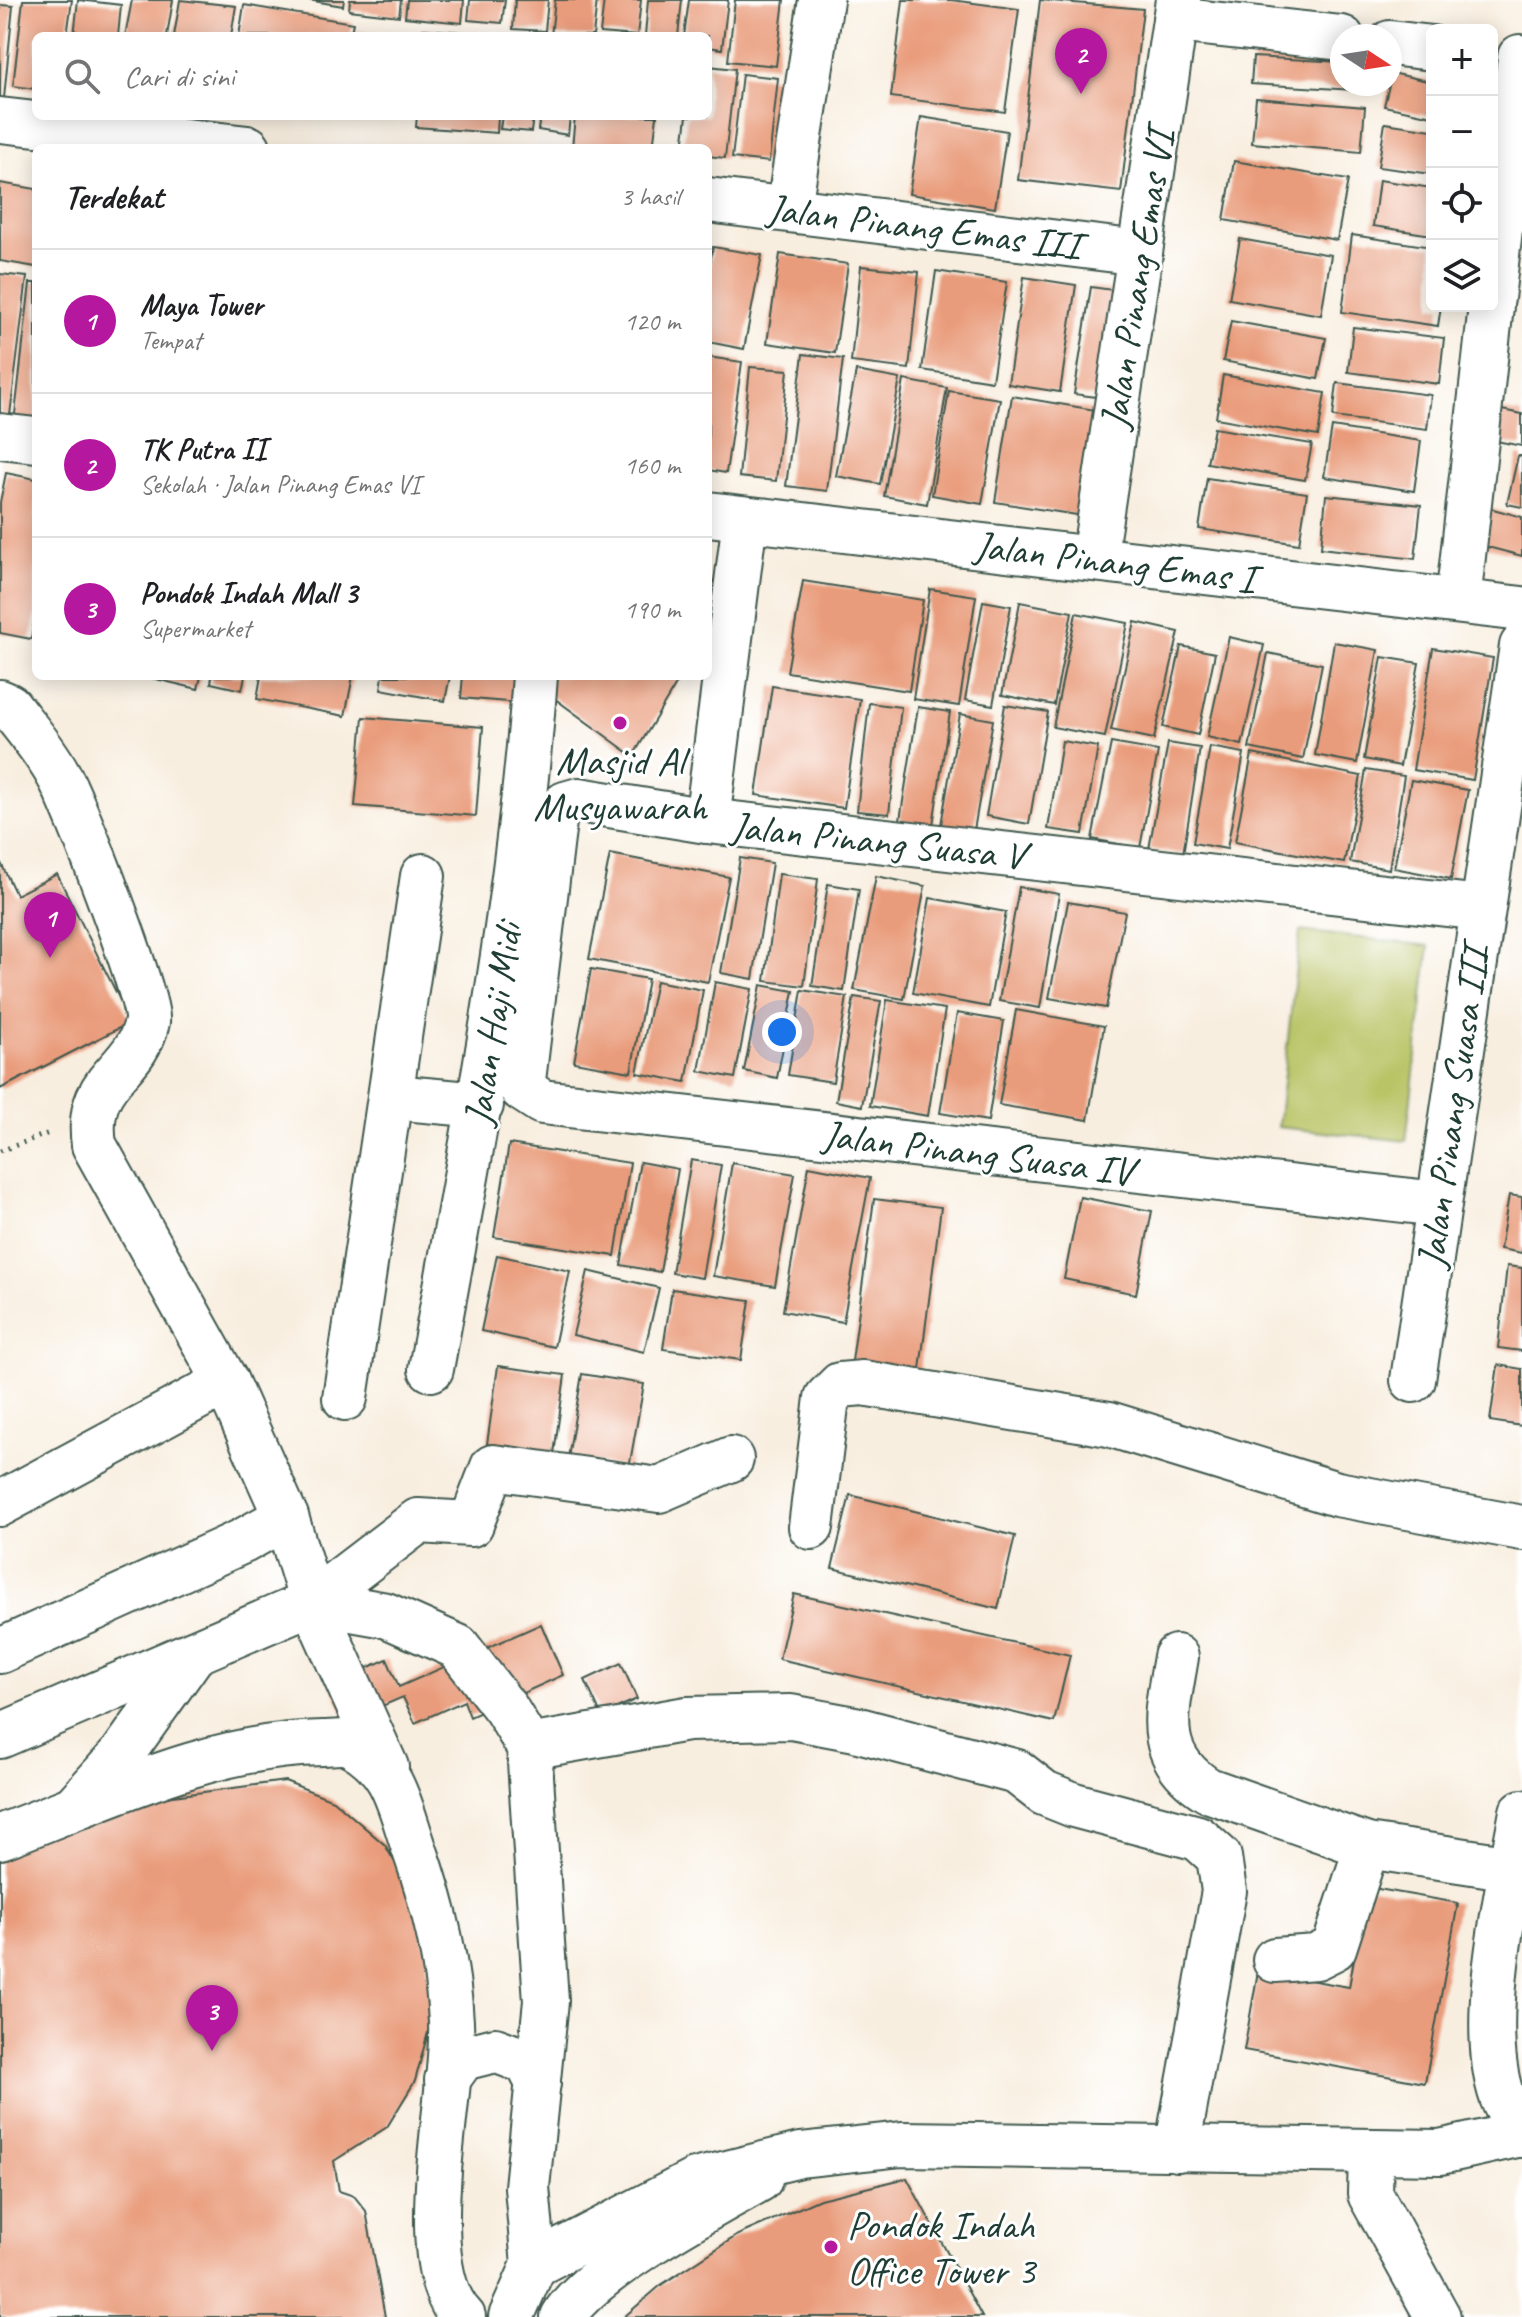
<!DOCTYPE html>
<html lang="id">
<head>
<meta charset="utf-8">
<style>
  :root { --surface:#fff; --page:#f6f6f6; --text:#202124; --muted:#757577; --line:#e0e0e0; --accent:#b5179e }
  body { margin:0; font-family:Caveat,sans-serif; background:var(--page); color:var(--text) }
  .controls { position:absolute; right:24px; top:24px; display:grid; overflow:hidden; border-radius:12px; box-shadow:0 4px 20px #0003 }
  .controls button { width:72px; height:72px; display:grid; place-items:center; padding:0; border:0; border-bottom:2px solid var(--line); background:var(--surface); color:var(--text); font:40px sans-serif }
  .compass { position:absolute; left:1330px; top:24px; width:72px; height:72px; border-radius:50%; background:var(--surface); box-shadow:0 4px 20px #0003; rotate:102deg }
  .you { position:absolute; left:782px; top:1032px; width:28px; height:28px; margin:-20px; border:6px solid #fff; border-radius:50%; background:#1a73e8; box-shadow:0 0 0 12px #1a73e833 }
  .badge { display:grid; place-items:center; width:52px; height:52px; border-radius:50%; background:var(--accent); color:#fff; font-size:26px; font-weight:700 }
  .pin { position:absolute; translate:-50% -66px; filter:drop-shadow(0 2px 4px #0008) }
  .pin::after { content:''; position:absolute; top:42px; width:28px; height:24px; background:inherit; clip-path:polygon(0 0,100% 0,50% 100%) }
  .list { margin:0; padding:0; list-style:none }
  h2 { display:flex; justify-content:space-between; align-items:center; height:104px; margin:0; padding:0 32px; font-size:34px }
  h2 small { font-size:26px; font-weight:400; color:var(--muted) }
  .list li { display:grid; grid-template-columns:52px 1fr auto; gap:24px; align-items:center; box-sizing:border-box; height:144px; padding:0 32px; border-top:2px solid var(--line) }
  .list b { display:block; font-size:30px; white-space:nowrap }
  .list p { margin:0; font-size:26px; white-space:nowrap; color:var(--muted) }
  .list em { font-size:26px; font-style:normal; color:var(--muted) }
  .icon { flex:none; width:44px; height:44px; fill:none; stroke:currentColor; stroke-width:2; stroke-linecap:round; stroke-linejoin:round }
  .map { position:relative; flex:none; width:1522px; height:2317px; overflow:hidden }
  .search { position:absolute; background:var(--surface); box-shadow:0 4px 20px #0003; left:32px; top:32px; width:680px; height:88px; display:flex; align-items:center; gap:20px; box-sizing:border-box; padding:0 28px; border-radius:12px; color:var(--muted); font-size:30px }
  .panel { position:absolute; background:var(--surface); box-shadow:0 4px 20px #0003; left:32px; top:144px; width:680px; height:536px; border-radius:12px }
  .map>svg:first-child { display:block }
  .green { fill:#b9c466; stroke:#6c804d; stroke-width:2 }
  .building { fill:#e99c7c }
  .lines { fill:none; stroke-linecap:round; stroke-linejoin:round }
  .minor-casing { stroke:#40584e; stroke-width:48 }
  .path { stroke:#40584e; stroke-width:5; stroke-dasharray:2 6; stroke-linecap:butt }
  .minor { stroke:#fff; stroke-width:44 }
  .poi-dot { fill:#b5179e; stroke:#fff; stroke-width:3 }
  .labels { text-anchor:middle; stroke-width:6; stroke-linejoin:round; paint-order:stroke }
  .street-label { font-size:40px; fill:#1f3d34; stroke:#fff }
  .poi-label { font-size:40px; fill:#1f3d34; stroke:#fff }
</style>
</head>
<body>
<div class="map">
<svg width="1522" height="2317" viewBox="0 0 1522 2317">
  <rect width="100%" height="100%" fill="#fff"/>
  <filter id="ink" filterUnits="userSpaceOnUse"><feTurbulence type="fractalNoise" baseFrequency=".0125" numOctaves="2"/><feDisplacementMap in="SourceGraphic" scale="16" xChannelSelector="R" yChannelSelector="G"/><feConvolveMatrix kernelMatrix="1 2 1 2 8 2 1 2 1" color-interpolation-filters="sRGB"/></filter>
  <filter id="wash" filterUnits="userSpaceOnUse"><feTurbulence type="fractalNoise" baseFrequency=".006" numOctaves="4" result="noise"/><feDisplacementMap in="SourceGraphic" scale="32" xChannelSelector="R" yChannelSelector="G"/><feGaussianBlur stdDeviation="1.8" result="paint"/><feColorMatrix in="noise" values="0 0 0 0 0 0 0 0 0 0 0 0 0 0 0 0 0 1.4 0 .05"/><feComposite in="paint" operator="in"/></filter>
  <g filter="url(#wash)">
    <rect width="100%" height="100%" fill="#f8eedf"/>
    <polygon class="green" points="1300,931 1429,946 1406,1141 1278,1127"/>
    <g id="blocks">
      <g class="building">
        <polygon points="23,0 72,0 67,36 36,36 36,89 13,86"/>
        <polygon points="78,0 121,5 118,36 74,36"/>
        <polygon points="132,0 173,0 167,36 125,36"/>
        <polygon points="180,0 236,6 231,36 174,36"/>
        <polygon points="308,0 344,0 343,6"/>
        <polygon points="350,0 401,0 399,16 349,10"/>
        <polygon points="407,0 464,0 462,23 405,17"/>
        <polygon points="470,0 505,0 502,23 468,20"/>
        <polygon points="515,0 548,0 545,31 513,29"/>
        <polygon points="555,0 597,0 593,36 551,36"/>
        <polygon points="604,0 641,0 637,36 600,33"/>
        <polygon points="648,0 682,0 678,36 645,36"/>
        <polygon points="689,0 728,0 722,49 708,47 708,36 684,36"/>
        <polygon points="735,0 784,0 776,66 728,61"/>
        <polygon points="903,0 951,0 1019,9 1005,112 891,97"/>
        <polygon points="1040,0 1143,9 1121,192 1018,180"/>
        <polygon points="0,5 13,6 4,98 0,98"/>
        <polygon points="244,5 353,23 350,36 239,36"/>
        <polygon points="423,29 487,34 486,36 423,36"/>
        <polygon points="355,31 380,34 380,36 354,36"/>
        <polygon points="1253,57 1342,62 1342,84 1356,84 1355,90 1251,84"/>
        <polygon points="708,66 735,69 725,158 708,156 708,148 683,148 687,116 708,116"/>
        <polygon points="1392,73 1432,82 1432,116 1384,106"/>
        <polygon points="742,74 778,78 769,162 732,158"/>
        <polygon points="1256,98 1365,107 1361,152 1252,143"/>
        <polygon points="417,116 498,116 497,133 416,127"/>
        <polygon points="502,116 533,116 531,132 500,129"/>
        <polygon points="540,116 570,116 568,135 538,130"/>
        <polygon points="575,116 657,116 653,148 572,148"/>
        <polygon points="921,117 1007,131 995,208 909,194"/>
        <polygon points="1385,123 1432,130 1432,174 1378,167"/>
        <polygon points="1234,161 1348,180 1337,240 1224,220"/>
        <polygon points="1379,180 1432,188 1432,235 1373,226"/>
        <polygon points="0,183 36,189 36,267 0,261"/>
        <polygon points="1352,235 1432,247 1432,306 1441,306 1438,326 1342,312"/>
        <polygon points="1240,239 1331,255 1321,315 1229,299"/>
        <polygon points="713,247 762,255 744,349 708,342 708,273"/>
        <polygon points="780,254 848,264 835,353 767,343"/>
        <polygon points="861,266 919,272 909,369 851,362"/>
        <polygon points="936,271 1007,282 992,381 922,370"/>
        <polygon points="0,274 27,277 10,415 0,414"/>
        <polygon points="1024,277 1076,285 1060,392 1008,384"/>
        <polygon points="30,283 36,283 36,426 14,423"/>
        <polygon points="1091,287 1127,292 1110,399 1074,394"/>
        <polygon points="1231,321 1326,338 1318,379 1223,361"/>
        <polygon points="1353,327 1444,338 1439,384 1348,372"/>
        <polygon points="803,354 843,359 827,491 786,486"/>
        <polygon points="708,357 742,362 726,473 708,470"/>
        <polygon points="750,367 788,370 776,481 739,477"/>
        <polygon points="856,371 900,379 880,484 836,476"/>
        <polygon points="1223,375 1325,393 1318,436 1216,418"/>
        <polygon points="904,380 947,388 927,504 884,496"/>
        <polygon points="1337,383 1431,395 1427,429 1333,417"/>
        <polygon points="949,391 1000,399 982,504 932,495"/>
        <polygon points="1012,396 1107,412 1090,517 995,502"/>
        <polygon points="1502,410 1522,414 1522,446 1496,441"/>
        <polygon points="1332,427 1421,441 1414,491 1324,477"/>
        <polygon points="1214,428 1312,444 1305,480 1207,463"/>
        <polygon points="1518,456 1522,456 1522,507 1507,504"/>
        <polygon points="6,473 36,479 36,613 31,639 0,633 0,502"/>
        <polygon points="1207,478 1307,493 1299,544 1199,529"/>
        <polygon points="1326,495 1421,505 1415,559 1321,548"/>
        <polygon points="1486,507 1522,517 1522,556 1476,544"/>
        <polygon points="708,579 732,593 708,632"/>
        <polygon points="803,581 923,600 909,691 787,672"/>
        <polygon points="930,589 976,596 959,706 913,699"/>
        <polygon points="983,601 1011,606 993,705 965,700"/>
        <polygon points="1020,602 1072,612 1054,705 1002,695"/>
        <polygon points="1076,613 1128,623 1105,737 1053,727"/>
        <polygon points="1135,622 1179,632 1154,739 1111,730"/>
        <polygon points="1229,637 1264,645 1242,745 1207,737"/>
        <polygon points="1334,642 1378,650 1357,763 1315,755"/>
        <polygon points="1181,646 1215,653 1198,735 1163,727"/>
        <polygon points="1433,648 1493,658 1473,780 1413,770"/>
        <polygon points="1268,653 1322,664 1303,759 1249,748"/>
        <polygon points="1382,657 1419,663 1400,766 1364,759"/>
        <polygon points="143,676 201,676 198,689"/>
        <polygon points="212,676 245,676 242,690 211,683"/>
        <polygon points="261,676 353,676 345,716 257,699"/>
        <polygon points="383,676 450,676 445,701 381,689"/>
        <polygon points="463,676 522,676 519,703 461,698"/>
        <polygon points="544,676 681,676 633,756 543,690"/>
        <polygon points="772,686 860,699 844,808 756,795"/>
        <polygon points="869,703 901,707 889,814 857,811"/>
        <polygon points="1005,705 1048,712 1029,824 986,816"/>
        <polygon points="918,707 950,712 933,825 900,820"/>
        <polygon points="960,714 993,720 973,836 940,831"/>
        <polygon points="363,717 483,727 476,816 355,806"/>
        <polygon points="1062,741 1098,747 1083,834 1048,829"/>
        <polygon points="1111,743 1158,751 1140,848 1092,839"/>
        <polygon points="1168,743 1200,748 1183,854 1149,849"/>
        <polygon points="1210,747 1244,753 1227,849 1193,843"/>
        <polygon points="1252,754 1361,776 1344,863 1235,842"/>
        <polygon points="1366,770 1404,776 1389,869 1350,862"/>
        <polygon points="1411,780 1468,790 1451,879 1394,868"/>
        <polygon points="610,854 729,877 708,982 589,959"/>
        <polygon points="740,858 772,863 753,979 721,973"/>
        <polygon points="0,861 16,895 57,874 131,1022 0,1089"/>
        <polygon points="779,874 818,879 804,986 765,981"/>
        <polygon points="876,876 925,886 904,999 854,990"/>
        <polygon points="828,884 859,889 844,991 812,986"/>
        <polygon points="1019,887 1059,894 1040,1008 999,1001"/>
        <polygon points="930,898 1006,912 989,1007 913,993"/>
        <polygon points="1068,902 1125,912 1106,1008 1049,998"/>
        <polygon points="591,969 648,979 631,1072 574,1062"/>
        <polygon points="656,981 703,990 686,1082 637,1073"/>
        <polygon points="715,982 752,989 735,1078 699,1071"/>
        <polygon points="761,985 794,991 777,1078 744,1071"/>
        <polygon points="802,990 847,997 833,1082 788,1075"/>
        <polygon points="854,997 881,1001 862,1106 836,1101"/>
        <polygon points="887,1000 945,1009 928,1116 870,1106"/>
        <polygon points="1016,1010 1104,1026 1088,1120 999,1105"/>
        <polygon points="957,1013 1004,1021 988,1121 940,1113"/>
        <polygon points="509,1144 630,1163 615,1256 494,1237"/>
        <polygon points="691,1160 721,1165 702,1278 672,1273"/>
        <polygon points="640,1162 678,1169 660,1272 621,1265"/>
        <polygon points="732,1163 795,1174 775,1286 713,1276"/>
        <polygon points="809,1166 870,1178 843,1322 783,1311"/>
        <polygon points="1509,1195 1522,1197 1522,1253 1500,1249"/>
        <polygon points="1080,1197 1152,1211 1136,1294 1064,1279"/>
        <polygon points="874,1199 941,1207 918,1385 850,1376"/>
        <polygon points="497,1255 570,1271 554,1347 481,1331"/>
        <polygon points="1507,1266 1522,1268 1522,1351 1498,1348"/>
        <polygon points="588,1271 659,1288 644,1352 573,1335"/>
        <polygon points="672,1289 750,1300 741,1360 663,1349"/>
        <polygon points="1498,1365 1522,1369 1522,1426 1490,1421"/>
        <polygon points="498,1366 565,1375 554,1454 487,1444"/>
        <polygon points="582,1374 644,1384 629,1468 568,1458"/>
        <polygon points="850,1495 1015,1536 998,1609 832,1568"/>
        <polygon points="794,1594 1070,1655 1054,1722 779,1659"/>
        <polygon points="541,1624 563,1675 470,1717 464,1701 415,1723 403,1697 347,1721 331,1684 387,1659 399,1687"/>
        <polygon points="621,1663 637,1699 601,1715 585,1680"/>
        <polygon points="285,1781 333,1800 385,1845 410,1889 427,1954 431,2021 415,2081 387,2127 334,2161 339,2191 354,2196 366,2211 385,2317 0,2317 0,1855 114,1804"/>
        <polygon points="1367,1887 1458,1903 1425,2083 1244,2050 1258,1971 1349,1987"/>
        <polygon points="907,2178 982,2317 624,2317 661,2285 738,2235 820,2199"/>
      </g>
    </g>
  </g>
  <g filter="url(#ink)">
    <use href="#blocks" fill-opacity="0" stroke="#40584e" stroke-width="2"/>
    <g class="lines">
      <defs>
        <g id="minor">
          <polyline points="1175,20 1342,38"/>
          <polyline points="1390,43 1432,48"/>
          <polyline points="0,120 248,148"/>
          <polyline points="708,200 1140,253"/>
          <polyline points="789,208 821,0"/>
          <polyline points="1492,298 1520,57"/>
          <polyline points="0,436 36,440"/>
          <polyline points="708,514 1522,609"/>
          <polyline points="1094,558 1178,0"/>
          <polyline points="1458,601 1491,306"/>
          <path d="M0,702l9,4c17,23 37,45 50,70 15,26 93,227 88,246 -13,54 -63,54 -53,123l132,237 -226,122"/>
          <polyline points="707,821 745,519"/>
          <polyline points="392,1097 481,1105"/>
          <polyline points="1438,1204 542,1102 522,1089 555,813 565,804 579,800 707,821 1482,908"/>
          <path d="M431,1369c42,-230 87,-459 104,-693"/>
          <polyline points="1413,1380 1522,646"/>
          <polyline points="226,1382 286,1517 312,1602 386,1767"/>
          <polyline points="345,1398 423,876"/>
          <polyline points="811,1527 827,1398 840,1385 863,1383 1109,1424 1337,1494 1522,1528"/>
          <polyline points="312,1602 418,1521 471,1524 493,1467 659,1490 731,1459"/>
          <polyline points="0,1651 243,1541 286,1517"/>
          <path d="M1176,1657c-9,56 -24,98 32,133l159,56 145,22"/>
          <polyline points="0,1736 312,1602 386,1615 458,1647 506,1709 529,1747 546,2001 527,2187 534,2265 511,2317"/>
          <polyline points="529,1747 687,1719 791,1717 855,1729 1017,1772 1044,1793 1074,1805 1198,1838 1219,1857 1224,1891 1177,2149"/>
          <polyline points="77,1804 123,1753 194,1653"/>
          <path d="M1522,1812c-14,77 -46,211 -20,285 5,13 13,26 20,38"/>
          <path d="M0,1837c104,-39 211,-93 323,-94 9,0 23,-3 30,2 41,23 46,59 60,100 20,56 35,116 38,177 4,71 -41,242 12,295"/>
          <polyline points="1275,1960 1316,1957 1334,1948 1367,1846"/>
          <polyline points="447,2080 463,2058 495,2050 527,2062 538,2083"/>
          <polyline points="1371,2152 1370,2194 1438,2317"/>
          <polyline points="534,2265 695,2181 800,2155 902,2144 1440,2152 1521,2134"/>
          <path d="M563,2317c26,-46 147,-109 197,-138"/>
        </g>
      </defs>
      <use href="#minor" class="minor-casing"/>
      <polyline class="path" points="0,1151 52,1132"/>
      <use href="#minor" class="minor"/>
    </g>
  </g>
  <g class="poi-dot">
    <circle cx="620" cy="723" r="8"/>
    <circle cx="831" cy="2247" r="8"/>
  </g>
  <g class="labels">
    <g class="street-label">
      <text transform="translate(924 226) rotate(7)" y="14">Jalan Pinang Emas III</text>
      <text transform="translate(1136 279) rotate(-81)" y="14">Jalan Pinang Emas VI</text>
      <text transform="translate(1115 561) rotate(7)" y="14">Jalan Pinang Emas I</text>
      <text transform="translate(878 840) rotate(6)" y="14">Jalan Pinang Suasa V</text>
      <text transform="translate(492 1024) rotate(-81)" y="14">Jalan Haji Midi</text>
      <text transform="translate(1452 1107) rotate(-82)" y="14">Jalan Pinang Suasa III</text>
      <text transform="translate(978 1152) rotate(7)" y="14">Jalan Pinang Suasa IV</text>
    </g>
    <g class="poi-label">
      <text x="620" y="774">Masjid Al<tspan x="620" dy="46">Musyawarah</tspan></text>
      <text x="847" y="2238" text-anchor="start">Pondok Indah<tspan x="847" dy="46">Office Tower 3</tspan></text>
    </g>
  </g>
</svg>
<div class="controls">
<button>+</button>
<button>−</button>
<button><svg class="icon" aria-label="locate" viewBox="0 0 24 24"><circle cx="12" cy="12" r="6"/><path d="M12 2v4M12 18v4M2 12h4M18 12h4"/></svg></button>
<button><svg class="icon" aria-label="layers" viewBox="0 0 24 24"><path d="M12 4l9 5-9 5-9-5zM3 14l9 5 9-5"/></svg></button>
</div>
<svg class="compass" viewBox="-18 -18 36 36"><path d="M0-13l5 13h-10z" fill="#e53935"/><path d="M0 13l5-13h-10z" fill="#757577"/></svg>
<div class="you"></div>
<div class="pin badge" style="left:50px;top:958px">1</div>
<div class="pin badge" style="left:1081px;top:94px">2</div>
<div class="pin badge" style="left:212px;top:2051px">3</div>
<div class="search"><svg class="icon" aria-label="search" viewBox="0 0 24 24"><circle cx="10" cy="10" r="6"/><path d="M15 15l6 6"/></svg>Cari di sini</div>
<section class="panel">
<h2>Terdekat<small>3 hasil</small></h2>
<ul class="list">
<li><span class="badge">1</span><div><b>Maya Tower</b><p>Tempat</p></div><em>120 m</em></li>
<li><span class="badge">2</span><div><b>TK Putra II</b><p>Sekolah · Jalan Pinang Emas VI</p></div><em>160 m</em></li>
<li><span class="badge">3</span><div><b>Pondok Indah Mall 3</b><p>Supermarket</p></div><em>190 m</em></li>
</ul>
</section>
</div>
</body>
</html>
